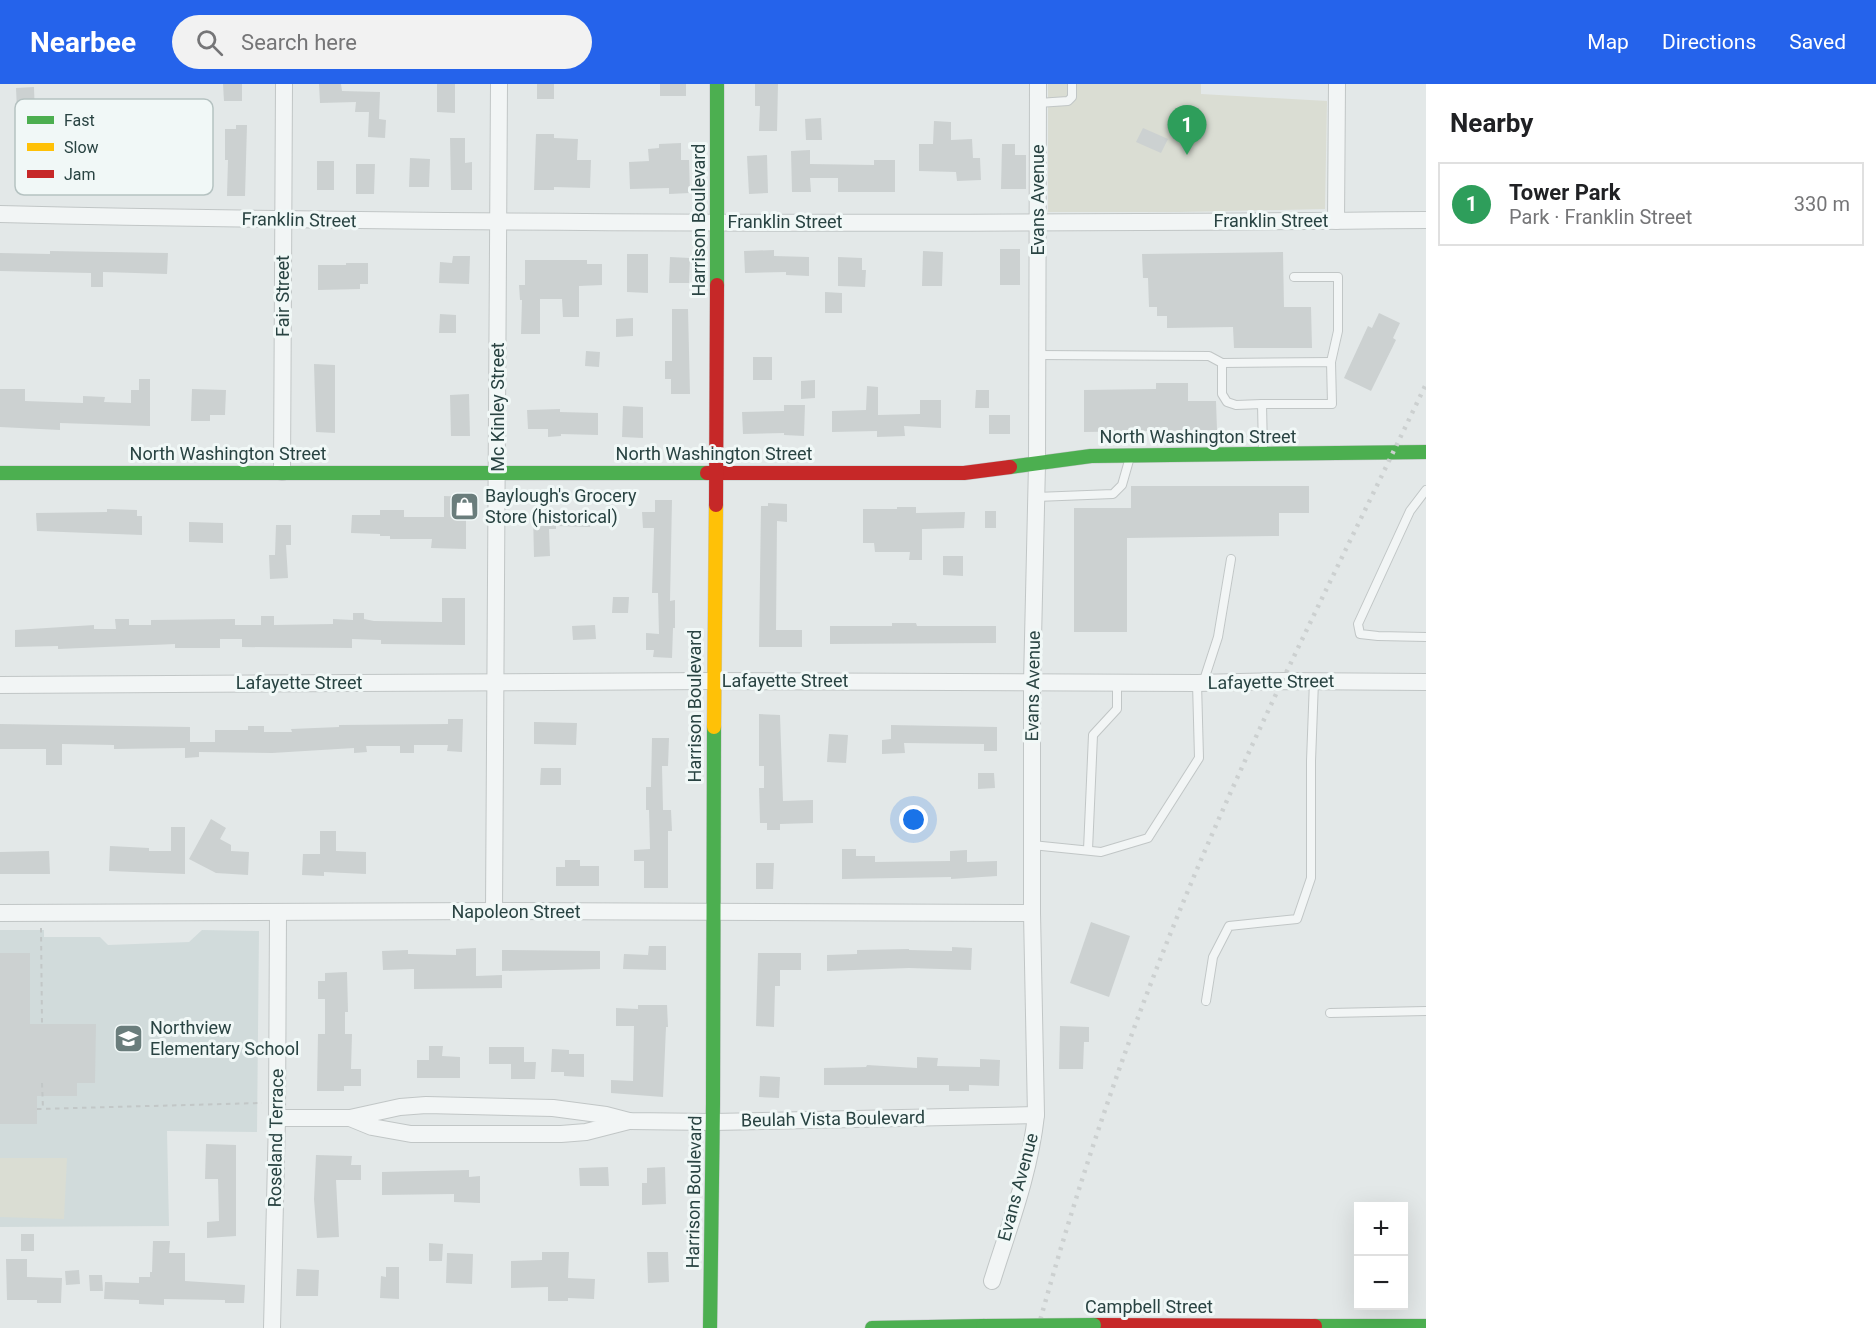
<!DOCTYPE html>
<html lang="en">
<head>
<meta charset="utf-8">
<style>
  :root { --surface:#fff; --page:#f2f2f2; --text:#202124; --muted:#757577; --line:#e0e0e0; --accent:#2563eb }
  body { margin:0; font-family:Roboto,sans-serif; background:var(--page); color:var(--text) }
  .controls { position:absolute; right:18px; bottom:18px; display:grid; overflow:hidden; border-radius:0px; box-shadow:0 6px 24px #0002 }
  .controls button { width:54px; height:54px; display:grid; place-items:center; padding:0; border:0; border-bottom:2px solid var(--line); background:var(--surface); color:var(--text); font:30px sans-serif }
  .you { position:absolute; left:914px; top:736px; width:21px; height:21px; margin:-15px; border:4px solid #fff; border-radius:50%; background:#1a73e8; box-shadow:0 0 0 9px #1a73e833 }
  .badge { display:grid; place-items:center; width:39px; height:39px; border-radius:50%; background:var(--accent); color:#fff; font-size:20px; font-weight:700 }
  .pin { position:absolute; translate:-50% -50px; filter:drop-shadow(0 2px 3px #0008) }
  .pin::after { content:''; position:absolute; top:32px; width:21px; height:18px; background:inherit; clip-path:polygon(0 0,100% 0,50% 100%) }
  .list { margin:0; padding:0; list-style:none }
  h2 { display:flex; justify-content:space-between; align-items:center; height:78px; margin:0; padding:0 24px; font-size:26px }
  h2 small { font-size:20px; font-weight:400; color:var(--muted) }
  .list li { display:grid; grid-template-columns:39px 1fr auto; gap:18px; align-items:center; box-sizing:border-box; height:84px; margin:0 12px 12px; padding:0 12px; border:2px solid var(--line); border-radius:0px }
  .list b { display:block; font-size:22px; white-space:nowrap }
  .list p { margin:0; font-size:20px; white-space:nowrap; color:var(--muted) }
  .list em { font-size:20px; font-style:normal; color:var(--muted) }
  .icon { flex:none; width:33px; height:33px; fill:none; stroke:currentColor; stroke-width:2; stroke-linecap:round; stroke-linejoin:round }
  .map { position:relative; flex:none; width:1426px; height:1244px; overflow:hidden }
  header { display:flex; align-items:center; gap:36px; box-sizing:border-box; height:84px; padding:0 30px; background:var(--accent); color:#fff }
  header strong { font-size:28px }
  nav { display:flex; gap:33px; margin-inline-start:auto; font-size:21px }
  .search { width:420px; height:54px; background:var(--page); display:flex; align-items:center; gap:15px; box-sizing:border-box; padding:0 21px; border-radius:33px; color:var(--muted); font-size:22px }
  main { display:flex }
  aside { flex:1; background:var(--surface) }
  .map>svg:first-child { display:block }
  .built { fill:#d1dbdb }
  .green { fill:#daddd3 }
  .building { fill:#ccd1d1 }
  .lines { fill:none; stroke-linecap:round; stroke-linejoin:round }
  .lane-casing { stroke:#c1c6c6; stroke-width:10 }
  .street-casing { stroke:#c1c6c6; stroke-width:18 }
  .fast-casing { stroke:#c1c6c6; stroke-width:15 }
  .slow-casing { stroke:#c1c6c6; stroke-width:15 }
  .jam-casing { stroke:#c1c6c6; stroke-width:15 }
  .path { stroke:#c2c7c7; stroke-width:2; stroke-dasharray:4.5 4.5; stroke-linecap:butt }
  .lane { stroke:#f2f5f5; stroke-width:8 }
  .street { stroke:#f2f5f5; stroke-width:16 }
  .fast { stroke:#4caf50; stroke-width:14 }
  .slow { stroke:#ffc107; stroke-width:14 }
  .jam { stroke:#c62828; stroke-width:14 }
  .rail { stroke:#ccd0d0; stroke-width:4.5; stroke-dasharray:3 6; stroke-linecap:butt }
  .fast-bridge-casing { stroke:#c1c6c6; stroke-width:15; stroke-linecap:butt }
  .fast-bridge { stroke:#4caf50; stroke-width:14 }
  .labels { text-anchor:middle; stroke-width:6; stroke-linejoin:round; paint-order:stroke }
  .street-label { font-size:18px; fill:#294342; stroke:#f1f8f7 }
  .poi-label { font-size:18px; fill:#294342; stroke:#f1f8f7; text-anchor:start }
  .key { fill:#f1f8f7; stroke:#b5c2c1; stroke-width:1.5 }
  .key-label { font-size:16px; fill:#294342 }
</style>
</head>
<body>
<header>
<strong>Nearbee</strong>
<div class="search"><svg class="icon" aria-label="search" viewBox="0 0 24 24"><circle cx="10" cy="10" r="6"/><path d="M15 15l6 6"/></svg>Search here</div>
<nav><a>Map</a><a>Directions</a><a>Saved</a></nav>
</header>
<main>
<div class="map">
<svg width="1426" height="1244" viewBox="0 0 1426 1244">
  <rect width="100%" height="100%" fill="#e3e8e8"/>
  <polygon class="built" points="0,846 44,846 44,853 100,853 108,861 189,858 202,846 259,847 257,1048 167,1047 169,1142 0,1143"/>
  <g class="green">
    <polygon points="1048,0 1201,0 1201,10 1327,17 1325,125 1180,128 1048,128"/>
    <polygon points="0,1074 67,1074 64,1135 0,1133"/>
  </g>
  <g class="building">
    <polygon points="223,0 242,0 242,17 224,17"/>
    <polygon points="319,0 341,0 342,7 380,8 379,35 386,36 385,54 368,53 369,28 355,28 356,18 320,19"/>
    <polygon points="437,0 455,0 455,29 437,28"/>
    <rect x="537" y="0" width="17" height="15"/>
    <rect x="660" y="0" width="26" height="12"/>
    <polygon points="755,0 778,0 777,47 759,47 760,22 755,22"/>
    <polygon points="34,3 35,34 45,34 45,83 62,84 62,104 19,103 21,68 16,68 16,50 18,50 16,4"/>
    <polygon points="821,34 822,56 806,56 805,35"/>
    <polygon points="934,37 951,38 951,56 972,55 973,74 980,74 981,96 957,97 956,88 919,87 919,60 933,60"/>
    <polygon points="236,41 247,41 245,112 227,112 228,76 225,76 225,45 236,45"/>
    <polygon points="1143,44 1168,55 1161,69 1136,58"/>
    <polygon points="536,50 554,50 554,54 578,55 577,76 591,76 590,104 554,103 554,106 534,106"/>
    <polygon points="450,54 465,54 465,79 472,78 472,106 451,106"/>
    <polygon points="681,59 681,76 689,76 690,109 669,110 669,104 630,105 629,78 649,77 648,65 659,64 659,60"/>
    <polygon points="1002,60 1015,60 1015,71 1026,71 1026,105 1001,105"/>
    <polygon points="810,66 810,80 874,81 874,76 895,76 895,108 838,108 838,94 810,94 811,108 792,108 791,67"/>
    <polygon points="767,71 768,109 749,110 747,72"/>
    <polygon points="410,74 430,75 429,103 409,103"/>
    <rect x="317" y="77" width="17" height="29"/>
    <polygon points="356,80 375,80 374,110 356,110"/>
    <rect x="1000" y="165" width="20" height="36"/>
    <polygon points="774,166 774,172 809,173 809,192 786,191 786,188 745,189 744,167"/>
    <polygon points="50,167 168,169 167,190 103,188 103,203 91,203 91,189 0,187 0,169 50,170"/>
    <polygon points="923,167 943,168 942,202 922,202"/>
    <polygon points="1283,168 1284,223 1311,223 1312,264 1234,264 1233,243 1167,244 1167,232 1157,232 1157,223 1149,223 1148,194 1143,194 1142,170"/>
    <polygon points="627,170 648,170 648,209 627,208"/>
    <polygon points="453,172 470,172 469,200 439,199 440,178 452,179"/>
    <polygon points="670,173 690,174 689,199 669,199"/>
    <polygon points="838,173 862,174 862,186 866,186 865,203 838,202"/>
    <polygon points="525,176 587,176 587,180 602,180 602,201 579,202 579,233 563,233 562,215 540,215 540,250 521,250 522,216 520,216 519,201 525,201"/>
    <polygon points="346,179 368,179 368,200 360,200 360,205 318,206 318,181 346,181"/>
    <polygon points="825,208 842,209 842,229 825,229"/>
    <polygon points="672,225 688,225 690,310 671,310 671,295 665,295 665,277 672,277"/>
    <polygon points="1379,229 1400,239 1393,254 1396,256 1371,307 1344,294 1368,242 1372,244"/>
    <polygon points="440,230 456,231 456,249 439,249"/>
    <polygon points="633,234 633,252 616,253 616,235"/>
    <polygon points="586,267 600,268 599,283 585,282"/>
    <rect x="753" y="273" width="19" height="23"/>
    <polygon points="314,280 335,281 335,349 316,348"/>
    <polygon points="139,295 150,295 150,342 60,339 60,346 0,343 0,305 25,305 25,317 83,319 83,312 105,313 104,318 131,319 131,306 139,306"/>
    <polygon points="815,296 815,314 801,315 801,297"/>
    <polygon points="1156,299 1188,299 1188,317 1216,317 1217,346 1084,348 1084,306 1156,305"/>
    <polygon points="867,302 878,303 878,331 920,330 920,316 941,316 941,344 904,342 905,352 877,353 877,347 832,348 832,327 866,326"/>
    <polygon points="192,305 226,306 225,331 210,331 210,337 191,337"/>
    <polygon points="976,306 989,306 989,324 975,324"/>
    <polygon points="469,310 470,352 451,352 450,311"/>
    <polygon points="784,321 805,321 804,352 784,351 784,349 743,350 742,328 784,327"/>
    <polygon points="623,322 643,323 643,354 622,353"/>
    <polygon points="560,325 560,328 598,329 598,351 561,350 561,352 548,353 548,345 528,345 527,326"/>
    <rect x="989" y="331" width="21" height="19"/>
    <polygon points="1131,402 1309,402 1309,429 1279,429 1279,452 1127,454 1127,548 1074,548 1074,424 1131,424"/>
    <polygon points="444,412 472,413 471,432 466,432 466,465 431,464 432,455 390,455 390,452 380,452 380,450 351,449 352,431 380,431 380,426 404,426 404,433 444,433"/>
    <polygon points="655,416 672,416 670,517 675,516 675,544 673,544 672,574 653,573 654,566 646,566 646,549 659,550 658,509 652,509 654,444 643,444 642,428 655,428"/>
    <polygon points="768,419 787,420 787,438 777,437 776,546 802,546 802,563 759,563 761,422 768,422"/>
    <polygon points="897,423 916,423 916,429 965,428 964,444 922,445 922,476 909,476 910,468 875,468 874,459 863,459 863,425 897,425"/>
    <polygon points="107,425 137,426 137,432 142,432 142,451 37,447 36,429 107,428"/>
    <polygon points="575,427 591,428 590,443 556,442 556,445 549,445 550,472 534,473 533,430 575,429"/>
    <rect x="985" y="427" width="11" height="17"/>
    <polygon points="189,438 223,439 223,459 189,458"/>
    <polygon points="276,441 291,441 291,461 286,461 288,494 270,495 269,471 275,471"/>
    <polygon points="943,472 963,472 963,492 943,491"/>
    <polygon points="613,513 629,513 628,529 612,529"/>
    <polygon points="442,514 465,514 465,561 381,560 381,556 352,555 352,564 242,563 242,555 220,555 220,564 175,564 175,560 58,565 58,562 15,563 15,546 94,541 94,545 116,545 115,535 129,535 129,541 151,541 151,536 235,535 235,541 261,541 261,532 274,532 274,541 333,540 333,535 353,536 353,529 364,529 364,535 374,537 442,538"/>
    <polygon points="892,539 916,539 917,542 996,542 996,559 830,560 830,542 892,542"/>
    <polygon points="595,541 596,555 573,556 572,542"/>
    <polygon points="759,630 780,631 783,717 813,716 813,739 780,740 780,746 767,746 767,739 760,739 759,704 764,704 764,682 759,682"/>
    <polygon points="448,635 463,635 462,668 447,667 448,661 414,661 414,669 400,669 400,662 366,662 367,668 354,669 354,664 272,669 199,668 199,673 185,674 185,664 114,665 114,661 62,660 62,681 46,681 46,665 0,665 0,640 190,643 190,658 215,658 215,646 248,646 248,642 264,642 264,648 292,648 291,645 339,643 339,641 448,640"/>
    <polygon points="534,638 577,639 576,661 534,660"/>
    <polygon points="891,641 997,643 997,667 984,667 984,660 904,659 905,669 882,670 882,656 891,655"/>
    <polygon points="829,650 848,651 846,679 827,678"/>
    <polygon points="652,654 669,654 668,682 662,682 663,726 671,726 672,747 668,747 668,804 644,804 644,777 634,777 634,766 650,765 649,726 646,726 646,703 651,703"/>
    <polygon points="541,684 561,684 561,701 540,701"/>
    <polygon points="978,689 994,689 995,704 978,705"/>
    <polygon points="211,735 226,744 220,755 231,761 231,767 249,768 248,791 216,789 189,775"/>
    <polygon points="171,743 185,743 185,790 109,787 110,762 149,764 149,767 171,767"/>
    <polygon points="320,747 336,747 336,767 366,768 366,790 324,788 324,792 302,791 303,770 320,770"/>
    <polygon points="842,765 856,765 856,772 875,772 875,778 950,777 950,767 967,766 967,778 997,777 997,792 951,795 951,793 842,795"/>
    <polygon points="49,767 50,790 0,790 0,768"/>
    <polygon points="565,776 580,776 580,782 599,782 599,802 556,802 556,783 565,783"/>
    <polygon points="756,779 774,779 773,805 756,805"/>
    <polygon points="1091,838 1130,852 1109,913 1070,899"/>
    <polygon points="649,862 666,862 666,886 623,885 624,870 648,871"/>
    <polygon points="952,863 972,864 971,886 909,884 827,887 827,871 857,870 857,866 909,865 909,866 952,867"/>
    <polygon points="476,864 476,892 502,891 502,904 414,905 414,885 383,886 382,867 408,866 408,870 456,871 456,865"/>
    <polygon points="502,866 600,867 600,885 502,887"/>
    <polygon points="0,869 30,869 30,940 96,940 95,999 77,999 77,1012 37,1012 37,1040 0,1040"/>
    <polygon points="758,869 801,869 801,886 780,886 780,902 775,902 774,943 756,942"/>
    <polygon points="347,888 348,928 345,928 345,950 352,950 351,985 361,985 361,1002 344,1002 344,1007 317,1007 318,950 325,950 325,915 318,915 318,897 325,897 325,889"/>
    <polygon points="638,921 667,921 668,943 666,943 663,1013 611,1009 611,996 633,997 634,942 616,942 616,924 638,925"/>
    <polygon points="1060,942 1089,943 1089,958 1084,958 1083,985 1059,985"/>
    <polygon points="429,962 443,962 442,972 460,973 460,994 417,994 417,976 429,976"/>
    <polygon points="489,963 524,963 524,978 536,978 535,995 511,995 511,980 489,980"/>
    <polygon points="552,965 569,966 569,970 584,970 584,993 564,992 564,988 551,988"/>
    <polygon points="917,973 938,974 937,982 980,983 980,975 1000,976 999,1002 969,1001 969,1007 949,1007 949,1001 824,1001 824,984 866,983 867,981 917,984"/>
    <polygon points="760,992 780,993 779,1014 759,1013"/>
    <polygon points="206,1060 236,1061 236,1152 207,1154 207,1138 219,1137 218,1095 205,1095"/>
    <polygon points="316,1071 352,1072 351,1081 361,1081 361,1096 336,1096 339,1153 317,1154 314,1115"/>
    <polygon points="608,1083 609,1102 580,1102 579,1084"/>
    <polygon points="665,1083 666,1120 642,1121 642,1099 647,1099 647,1084"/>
    <polygon points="469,1086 469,1093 480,1092 480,1119 454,1118 454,1110 382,1111 382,1088"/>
    <rect x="21" y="1150" width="13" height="17"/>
    <polygon points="153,1157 170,1157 169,1169 185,1169 185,1197 245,1201 244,1219 225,1219 225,1216 164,1215 164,1221 139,1220 139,1216 104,1215 105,1198 139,1199 139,1193 150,1193 150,1188 152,1188"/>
    <polygon points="429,1159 443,1160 442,1177 429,1177"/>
    <polygon points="542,1168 569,1168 568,1194 595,1195 594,1215 568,1214 568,1217 548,1217 548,1203 511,1204 511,1177 542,1176"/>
    <polygon points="647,1168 668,1168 669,1198 648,1199"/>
    <polygon points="447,1169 473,1170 472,1200 446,1199"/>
    <polygon points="6,1175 27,1175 27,1193 62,1194 61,1219 37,1219 37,1216 7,1216"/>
    <polygon points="386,1183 399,1183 399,1215 380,1214 381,1192 386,1193"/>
    <polygon points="297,1185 319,1186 318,1212 296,1212"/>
    <polygon points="79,1186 80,1200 66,1201 65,1187"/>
    <polygon points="89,1191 102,1191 103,1207 90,1207"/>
  </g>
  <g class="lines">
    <defs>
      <g id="lane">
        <polyline points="1038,19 1068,17 1072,13 1072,0"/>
        <polyline points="1294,193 1338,193 1338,247 1331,278"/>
        <polyline points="1037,271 1209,272 1222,279 1331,278 1332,320 1262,320 1263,367"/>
        <polyline points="1222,279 1222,310 1227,318 1236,321 1262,320"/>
        <polyline points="1426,406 1410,427 1358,540 1360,550 1378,552 1426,553"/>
        <polyline points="1036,413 1113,410 1122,401 1130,373"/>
        <polyline points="1203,599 1218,553 1231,475"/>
        <polyline points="1032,761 1101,768 1148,754 1199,674 1197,599"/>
        <polyline points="1088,766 1093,651 1117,625 1117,599"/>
        <polyline points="1206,917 1213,873 1229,842 1297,835 1311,794 1311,677 1314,597"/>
        <polyline points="1330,929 1426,927"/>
      </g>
      <g id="street">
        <path d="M0,130c475,11 951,10 1426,6"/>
        <polyline points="1336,137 1337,0"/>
        <polyline points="282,388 284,0"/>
        <polyline points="0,601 713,597 1197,599 1283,597 1426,598"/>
        <polyline points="494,827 499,0"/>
        <polyline points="0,829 494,827 1032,829"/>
        <polyline points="277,1034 350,1034 400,1023 426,1021 553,1024 606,1031 629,1037 713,1038 1036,1031"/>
        <polyline points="350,1034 372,1043 411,1050 561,1050 586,1048 629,1037"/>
        <path d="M992,1197c17,-54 38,-109 44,-166l-4,-202v-230l5,-219 1,-380"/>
        <polyline points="272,1244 277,1034 278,829"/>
      </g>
      <g id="fast">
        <polyline points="717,0 717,201"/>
        <polyline points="1010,383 1091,372 1426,368"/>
        <polyline points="0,389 707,389"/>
        <polyline points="1315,1242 1426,1242"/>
        <polyline points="710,1244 713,1020 714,643"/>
        <polyline points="872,1244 983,1242"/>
      </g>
      <polyline id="slow" points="714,643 716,421"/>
      <g id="jam">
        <polyline points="707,389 964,389 1010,383"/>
        <polyline points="716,421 717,201"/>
        <polyline points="1094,1241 1315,1242"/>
      </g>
    </defs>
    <use href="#lane" class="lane-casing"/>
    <use href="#street" class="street-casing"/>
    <use href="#fast" class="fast-casing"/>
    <use href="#slow" class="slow-casing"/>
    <use href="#jam" class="jam-casing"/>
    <g class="path">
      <polyline points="41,844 42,940"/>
      <polyline points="42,999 43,1025"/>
      <polyline points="37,1025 262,1019"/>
    </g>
    <use href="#lane" class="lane"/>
    <use href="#street" class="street"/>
    <use href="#fast" class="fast"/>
    <use href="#slow" class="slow"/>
    <use href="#jam" class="jam"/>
    <path class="rail" d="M1038,1244c46,-167 103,-331 172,-489 67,-154 144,-304 216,-455"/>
    <defs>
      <polyline id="fast-bridge" points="983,1242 1094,1241"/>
    </defs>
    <use href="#fast-bridge" class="fast-bridge-casing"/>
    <use href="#fast-bridge" class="fast-bridge"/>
  </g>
  <defs>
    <symbol id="shop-square" viewBox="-11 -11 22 22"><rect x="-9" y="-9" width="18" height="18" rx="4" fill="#6a7d7c" stroke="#f1f8f7"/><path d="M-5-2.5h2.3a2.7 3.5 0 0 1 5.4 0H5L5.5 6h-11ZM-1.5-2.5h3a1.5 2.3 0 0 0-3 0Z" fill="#fff"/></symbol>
    <symbol id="school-square" viewBox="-11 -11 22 22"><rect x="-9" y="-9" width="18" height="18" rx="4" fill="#6a7d7c" stroke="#f1f8f7"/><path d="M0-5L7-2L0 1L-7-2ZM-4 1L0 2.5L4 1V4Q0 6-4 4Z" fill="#fff"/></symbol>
  </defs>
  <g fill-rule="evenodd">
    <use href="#shop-square" x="448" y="406" width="33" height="33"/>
    <use href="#school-square" x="112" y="938" width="33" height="33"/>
  </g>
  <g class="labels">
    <g class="street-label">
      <text transform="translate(1038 116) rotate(-90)" y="6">Evans Avenue</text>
      <text transform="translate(299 136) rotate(1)" y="6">Franklin Street</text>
      <text transform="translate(699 136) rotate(-90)" y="6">Harrison Boulevard</text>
      <text x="1271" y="143">Franklin Street</text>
      <text x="785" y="144">Franklin Street</text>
      <text transform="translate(283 212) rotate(-90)" y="6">Fair Street</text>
      <text transform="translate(498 323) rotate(-90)" y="6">Mc Kinley Street</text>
      <text x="1198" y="359">North Washington Street</text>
      <text x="228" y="376">North Washington Street</text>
      <text x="714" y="376">North Washington Street</text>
      <text x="785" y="603">Lafayette Street</text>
      <text transform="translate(1271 598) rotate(-1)" y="6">Lafayette Street</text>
      <text x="299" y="605">Lafayette Street</text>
      <text transform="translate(1033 602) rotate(-89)" y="6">Evans Avenue</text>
      <text transform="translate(695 622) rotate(-90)" y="6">Harrison Boulevard</text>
      <text x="516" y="834">Napoleon Street</text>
      <text transform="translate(833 1035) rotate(-1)" y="6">Beulah Vista Boulevard</text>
      <text transform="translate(276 1054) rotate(-89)" y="6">Roseland Terrace</text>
      <text transform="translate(1018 1103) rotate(-75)" y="6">Evans Avenue</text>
      <text transform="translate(694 1108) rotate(-89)" y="6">Harrison Boulevard</text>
      <text x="1149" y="1229">Campbell Street</text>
    </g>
    <g class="poi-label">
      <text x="485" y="418">Baylough's Grocery<tspan x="485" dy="21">Store (historical)</tspan></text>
      <text x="150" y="950">Northview<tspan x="150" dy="21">Elementary School</tspan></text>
    </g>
  </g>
  <rect x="15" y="15" width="198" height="96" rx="9" class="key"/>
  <rect x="27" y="32" width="27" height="8" fill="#4caf50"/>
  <rect x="27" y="59" width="27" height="8" fill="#ffc107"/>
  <rect x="27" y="86" width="27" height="8" fill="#c62828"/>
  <g class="key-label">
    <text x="64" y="42">Fast</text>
    <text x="64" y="69">Slow</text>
    <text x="64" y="96">Jam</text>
  </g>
</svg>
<div class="controls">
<button>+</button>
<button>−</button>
</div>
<div class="you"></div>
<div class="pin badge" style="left:1187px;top:71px;background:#2e9e5b">1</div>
</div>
<aside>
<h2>Nearby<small></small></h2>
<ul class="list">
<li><span class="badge" style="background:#2e9e5b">1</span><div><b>Tower Park</b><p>Park · Franklin Street</p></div><em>330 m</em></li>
</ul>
</aside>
</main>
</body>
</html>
